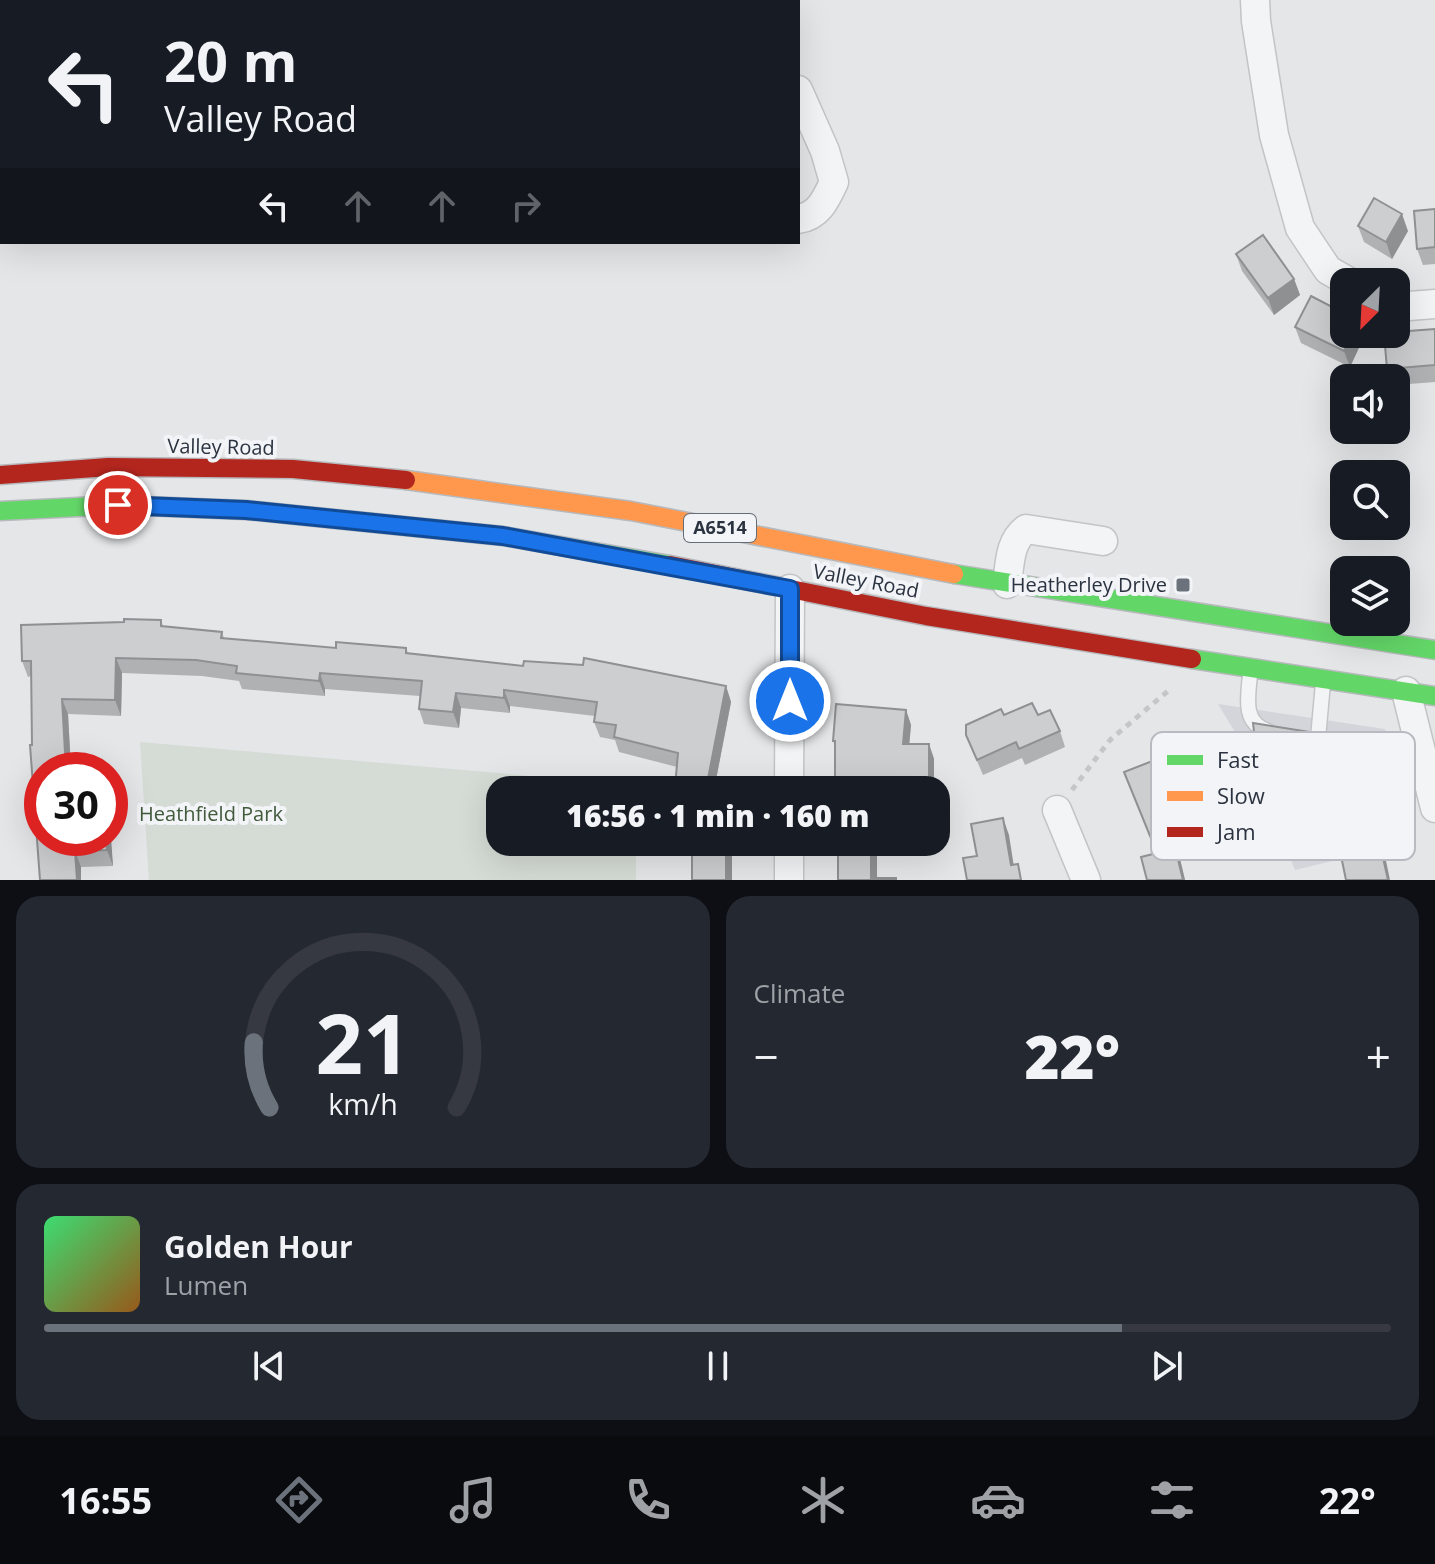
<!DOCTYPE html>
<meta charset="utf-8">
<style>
:root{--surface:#171b24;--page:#242831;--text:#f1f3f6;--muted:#9ea1a6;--line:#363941;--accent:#6c727b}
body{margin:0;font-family:"Open Sans",sans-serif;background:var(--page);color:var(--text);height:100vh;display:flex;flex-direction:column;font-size:30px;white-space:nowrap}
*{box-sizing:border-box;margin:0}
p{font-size:26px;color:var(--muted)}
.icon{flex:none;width:44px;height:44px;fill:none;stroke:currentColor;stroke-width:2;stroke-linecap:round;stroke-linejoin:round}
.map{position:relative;height:880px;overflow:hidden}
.drawer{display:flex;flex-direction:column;gap:16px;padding:16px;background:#0d0f14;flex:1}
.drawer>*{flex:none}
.top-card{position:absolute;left:0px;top:0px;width:800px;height:244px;box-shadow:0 8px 32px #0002;background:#171b24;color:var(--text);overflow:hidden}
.needle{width:52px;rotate:204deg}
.controls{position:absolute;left:1330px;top:268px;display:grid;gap:16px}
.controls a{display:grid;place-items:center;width:80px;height:80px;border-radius:16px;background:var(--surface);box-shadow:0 8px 32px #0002;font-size:40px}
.speed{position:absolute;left:24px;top:752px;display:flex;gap:16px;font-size:40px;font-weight:700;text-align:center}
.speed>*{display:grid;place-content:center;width:104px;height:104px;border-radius:50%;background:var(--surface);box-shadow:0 8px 32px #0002;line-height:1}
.speed .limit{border:12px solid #d22;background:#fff;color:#111}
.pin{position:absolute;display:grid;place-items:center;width:68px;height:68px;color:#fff;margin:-34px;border:4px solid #fff;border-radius:50%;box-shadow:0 2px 8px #0007}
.me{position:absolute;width:88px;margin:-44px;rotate:0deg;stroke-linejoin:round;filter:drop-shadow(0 0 6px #0008)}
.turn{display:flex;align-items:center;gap:28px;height:168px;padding:0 32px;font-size:36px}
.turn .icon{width:104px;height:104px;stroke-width:2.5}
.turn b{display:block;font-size:56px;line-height:68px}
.lanes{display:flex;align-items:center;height:76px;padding:0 32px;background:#0003;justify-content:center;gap:40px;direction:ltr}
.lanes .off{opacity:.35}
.big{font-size:60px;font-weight:800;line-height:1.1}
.drawer .card{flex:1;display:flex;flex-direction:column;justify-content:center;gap:12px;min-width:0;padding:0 28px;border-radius:24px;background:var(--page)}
.drawer .dial{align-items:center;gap:0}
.dial svg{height:208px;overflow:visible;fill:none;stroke:var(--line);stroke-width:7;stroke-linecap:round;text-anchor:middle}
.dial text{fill:var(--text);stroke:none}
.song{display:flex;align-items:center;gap:24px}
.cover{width:96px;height:96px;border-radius:12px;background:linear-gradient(135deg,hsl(140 70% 55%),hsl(30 70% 35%))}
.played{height:8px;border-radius:4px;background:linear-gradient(90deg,var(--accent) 80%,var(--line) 80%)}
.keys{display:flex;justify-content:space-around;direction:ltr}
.heat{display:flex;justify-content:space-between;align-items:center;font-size:44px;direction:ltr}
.drawer .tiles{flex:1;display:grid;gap:16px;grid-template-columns:1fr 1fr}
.card:last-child{grid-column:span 2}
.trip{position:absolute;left:486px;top:776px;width:464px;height:80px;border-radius:24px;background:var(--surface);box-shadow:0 8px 32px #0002;font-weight:800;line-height:80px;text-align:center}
.menu{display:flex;height:128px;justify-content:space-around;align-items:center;background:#090b0e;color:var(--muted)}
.menu .icon{width:56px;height:56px}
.menu .current{color:var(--accent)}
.menu b{font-size:36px;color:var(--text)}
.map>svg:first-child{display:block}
.built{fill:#d3d5db}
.green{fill:#d5dbd5}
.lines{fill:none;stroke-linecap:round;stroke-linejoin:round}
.lane-casing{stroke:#c2c4c6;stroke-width:17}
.street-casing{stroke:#c2c4c6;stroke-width:31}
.fast-casing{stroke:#b7b9bc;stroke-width:21}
.slow-casing{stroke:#b7b9bc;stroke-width:21}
.jam-casing{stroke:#b7b9bc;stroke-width:21}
.path{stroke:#c4c6c8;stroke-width:5;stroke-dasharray:6 6;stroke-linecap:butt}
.lane{stroke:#f3f4f5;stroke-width:14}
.street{stroke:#f3f4f5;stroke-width:28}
.fast{stroke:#63d668;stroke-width:18}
.slow{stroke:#ff974d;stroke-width:18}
.jam{stroke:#b3261e;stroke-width:18}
.wall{fill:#afb1b3}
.shaded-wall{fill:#8f9092}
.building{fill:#ccced0;stroke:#8f9092;stroke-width:2}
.route-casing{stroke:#114b97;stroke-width:20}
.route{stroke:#1a73e8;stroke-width:14}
.poi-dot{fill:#6c727b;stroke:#f2f4f7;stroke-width:3}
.labels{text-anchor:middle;stroke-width:8;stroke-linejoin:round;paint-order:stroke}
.shield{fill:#f2f4f7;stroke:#676d77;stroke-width:2}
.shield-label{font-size:18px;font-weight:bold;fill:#2c3340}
.street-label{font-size:20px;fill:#2c3340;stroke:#f2f4f7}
.poi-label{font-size:20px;fill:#2c3340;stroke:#f2f4f7;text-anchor:end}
.park-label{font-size:20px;fill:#415a3b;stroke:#f2f4f7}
.key{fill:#f2f4f7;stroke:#b7bac0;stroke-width:2}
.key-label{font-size:22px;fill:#2c3340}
</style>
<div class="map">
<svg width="1435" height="880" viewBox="0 0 1435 880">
<rect width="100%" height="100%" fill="#e4e6e8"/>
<polygon class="built" points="1218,704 1385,729 1415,841 1295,870 1244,747"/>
<polygon class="green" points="140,742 636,785 636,790 500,790 500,842 636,842 636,880 149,880"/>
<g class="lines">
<defs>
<g id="lane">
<path d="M1250,675c-2,22 -8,48 18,56"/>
<polyline points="1318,738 1323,683"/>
<path d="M1344,742c33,3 28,11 42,36l41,-2"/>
</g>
<g id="street">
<polyline points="746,0 747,2"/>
<polyline points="1255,0 1256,21 1274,135 1300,228 1328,270 1349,282"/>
<polyline points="0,66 2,67"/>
<path d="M798,90l27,61 9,31c-8,17 -15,34 -36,37"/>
<polyline points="1396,307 1435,304"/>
<path d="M1007,584c3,-20 2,-42 19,-55l77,12"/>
<polyline points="1406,691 1435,808"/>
<polyline points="789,790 790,589"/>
<polyline points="1057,810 1086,880"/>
<polyline points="789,880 789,842"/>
</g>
<g id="fast">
<polyline points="0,511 118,505 246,510 503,536 670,565"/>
<polyline points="954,574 1435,650"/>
<polyline points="1192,659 1435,696"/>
</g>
<polyline id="slow" points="406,480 631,511 954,574"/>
<g id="jam">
<polyline points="0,475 108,467 293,469 406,480"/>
<polyline points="670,565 926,616 1192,659"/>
</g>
</defs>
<use href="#lane" class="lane-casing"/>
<use href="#street" class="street-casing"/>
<use href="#fast" class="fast-casing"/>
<use href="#slow" class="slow-casing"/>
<use href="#jam" class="jam-casing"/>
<polyline class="path" points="1072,790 1110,740 1168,691"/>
<use href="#lane" class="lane"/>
<use href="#street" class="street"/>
<use href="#fast" class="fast"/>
<use href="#slow" class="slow"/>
<use href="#jam" class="jam"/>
</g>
<g class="wall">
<polygon points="1435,209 1435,264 1423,265 1417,249"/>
<polygon points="1358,226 1408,231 1392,259 1364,242"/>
<polygon points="1236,254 1294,279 1300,295 1274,315 1242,271"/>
<polygon points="1295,327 1364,337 1350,367 1301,343"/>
<polygon points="1435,329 1435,382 1396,385 1396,378 1390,378 1387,369"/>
<polygon points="124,619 161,620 163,626 222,632 224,638 336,648 336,642 406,648 408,653 523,666 524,661 583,665 584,658 726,686 731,702 714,790 676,790 675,787 677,767 619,752 615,740 600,737 594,722 595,716 510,706 510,713 461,708 459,728 424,724 419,709 420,696 325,689 325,696 242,689 239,681 202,676 122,673 121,716 68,714 71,770 42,770 42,838 110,838 110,834 113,866 81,867 81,880 40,880 30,745 32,745 31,676 28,677 22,661 21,625 124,622"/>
<polygon points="906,710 911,725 909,744 929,744 934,759 934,790 838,790 835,782 835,746 833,741"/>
<polygon points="1004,715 1038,715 1060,731 1065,747 1025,765 1022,758 983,775 966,735"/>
<polygon points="1360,740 1368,761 1381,786 1386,815 1381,818 1386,834 1341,828 1335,811 1272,812 1264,788 1265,774 1264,774 1256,750"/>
<polygon points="1124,772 1177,814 1183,831 1174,834 1185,880 1147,880 1157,853"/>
</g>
<g class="shaded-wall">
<polygon points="1402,214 1408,231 1392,259 1386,242"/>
<polygon points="1294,279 1300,295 1274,315 1268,298"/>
<polygon points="1352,334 1363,334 1364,337 1350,367 1344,351"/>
<polygon points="116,658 122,673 121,716 115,700"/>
<polygon points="320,673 325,689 325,696 319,681"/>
<polygon points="726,686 731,702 714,790 706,790"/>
<polygon points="504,690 510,706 510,713 504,698"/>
<polygon points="456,693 461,708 459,728 453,712"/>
<polygon points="62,699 68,714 71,770 66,770"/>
<polygon points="906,710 911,725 908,759 903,744"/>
<polygon points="929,744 934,759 934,790 930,790 929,787"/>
<polygon points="1372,763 1381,786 1386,815 1381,818 1386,834 1372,795"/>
<polygon points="1003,818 1009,835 1016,880 1011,865"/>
<polygon points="1168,818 1174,834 1185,880 1183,880"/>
<polygon points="110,834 111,837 113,866 107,850 106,838 110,838"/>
<polygon points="1379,840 1385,856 1390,880 1388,880"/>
<rect x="726" y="842" width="6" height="38"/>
<polygon points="871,842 877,842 877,880 871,878"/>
<polygon points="75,851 81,867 81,880 77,880"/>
</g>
<g class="building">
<polygon points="1374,198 1402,214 1386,242 1358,226"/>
<polygon points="1435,209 1435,247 1417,249 1414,211"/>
<polygon points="1263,235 1294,279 1268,298 1236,254"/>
<polygon points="1311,296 1344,313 1344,334 1352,334 1344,351 1295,327"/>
<polygon points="1435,329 1435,365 1387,369 1384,334 1396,334 1396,332"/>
<polygon points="124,619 161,620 161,626 222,632 221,638 336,648 336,642 406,648 406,653 523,666 524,661 583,665 584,658 726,686 706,789 675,787 678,753 614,737 616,725 594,722 597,702 504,690 504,698 456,693 453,712 419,709 422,681 320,673 319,681 236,673 237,666 196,660 116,658 115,700 62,699 66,770 42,770 42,838 106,838 107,850 75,851 77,880 40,880 30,745 32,745 31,661 22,661 21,625 124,622"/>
<polygon points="1032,703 1038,715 1050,710 1060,731 1019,749 1016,742 977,760 966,735 966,725 1001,709 1004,715"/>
<polygon points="836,704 906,710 903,744 929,744 929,787 902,787 902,790 838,790 838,782 835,782 835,741 833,741"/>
<polygon points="1253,723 1360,740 1367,761 1372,763 1378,791 1372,795 1377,811 1333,804 1327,787 1264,788 1268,750 1256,750"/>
<polygon points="1155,760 1177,814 1168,818 1183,880 1147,880 1141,857 1157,853 1124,772"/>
<polygon points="1003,818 1011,865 1018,864 1021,880 967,880 963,858 977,856 971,824"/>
<polygon points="1379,840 1388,880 1346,880 1339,846"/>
<rect x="692" y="842" width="34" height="38"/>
<polygon points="838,842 871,842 871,878 896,878 896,880 838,880"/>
</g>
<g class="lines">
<defs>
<polyline id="route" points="118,505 246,510 503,536 790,589 790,701"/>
</defs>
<use href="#route" class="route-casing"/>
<use href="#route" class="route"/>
</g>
<rect class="poi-dot" x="1175" y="577" width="16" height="16" rx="4"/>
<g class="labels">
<rect class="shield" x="684" y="514" width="72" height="28" rx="6"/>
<g class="shield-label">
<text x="720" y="534">A6514</text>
</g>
<g class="street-label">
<text transform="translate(221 447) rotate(1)" y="7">Valley Road</text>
<text transform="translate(866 581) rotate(11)" y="7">Valley Road</text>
</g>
<g class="poi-label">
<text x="1167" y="592">Heatherley Drive</text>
</g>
<g class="park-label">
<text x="211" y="821">Heathfield Park</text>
</g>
</g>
<rect x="1151" y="732" width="264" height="128" rx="12" class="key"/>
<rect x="1167" y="755" width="36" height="10" fill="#63d668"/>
<rect x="1167" y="791" width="36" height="10" fill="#ff974d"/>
<rect x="1167" y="827" width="36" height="10" fill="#b3261e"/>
<g class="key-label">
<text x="1217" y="768">Fast</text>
<text x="1217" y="804">Slow</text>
<text x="1217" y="840">Jam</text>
</g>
</svg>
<div class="controls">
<a><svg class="needle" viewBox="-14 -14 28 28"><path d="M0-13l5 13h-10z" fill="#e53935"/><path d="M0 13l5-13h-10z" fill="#9ea1a6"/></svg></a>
<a><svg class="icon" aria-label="sound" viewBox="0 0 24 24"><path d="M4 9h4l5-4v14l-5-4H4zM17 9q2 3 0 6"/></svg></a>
<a><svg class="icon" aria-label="search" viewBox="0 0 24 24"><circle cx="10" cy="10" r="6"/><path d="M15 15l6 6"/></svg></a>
<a><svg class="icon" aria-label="layers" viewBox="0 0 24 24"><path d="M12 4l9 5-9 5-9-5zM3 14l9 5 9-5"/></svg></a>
</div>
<div class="speed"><div class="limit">30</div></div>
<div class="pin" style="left:118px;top:505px;background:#d93025"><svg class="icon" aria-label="arrive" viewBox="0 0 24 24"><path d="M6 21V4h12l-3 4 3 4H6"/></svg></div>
<svg class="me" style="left:790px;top:701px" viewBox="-20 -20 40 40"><circle r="17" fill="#1a73e8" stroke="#fff" stroke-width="3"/><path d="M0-11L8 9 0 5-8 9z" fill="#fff"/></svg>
<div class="trip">16:56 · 1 min · 160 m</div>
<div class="top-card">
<div class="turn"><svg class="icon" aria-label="left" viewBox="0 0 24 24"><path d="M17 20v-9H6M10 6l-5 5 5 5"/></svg><div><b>20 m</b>Valley Road</div></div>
<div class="lanes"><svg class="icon" aria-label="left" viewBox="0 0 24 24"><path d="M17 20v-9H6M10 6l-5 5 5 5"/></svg><svg class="icon off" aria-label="ahead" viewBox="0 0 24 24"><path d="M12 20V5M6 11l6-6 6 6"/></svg><svg class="icon off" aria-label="ahead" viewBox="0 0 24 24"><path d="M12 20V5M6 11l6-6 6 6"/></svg><svg class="icon off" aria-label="right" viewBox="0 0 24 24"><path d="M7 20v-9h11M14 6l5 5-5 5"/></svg></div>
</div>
</div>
<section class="drawer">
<div class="tiles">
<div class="card dial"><svg viewBox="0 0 100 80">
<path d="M14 69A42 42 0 1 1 86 69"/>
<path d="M14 69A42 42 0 0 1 8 44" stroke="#6c727b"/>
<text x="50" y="56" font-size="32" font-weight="700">21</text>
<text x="50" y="72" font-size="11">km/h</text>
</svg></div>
<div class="card"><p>Climate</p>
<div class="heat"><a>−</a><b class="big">22°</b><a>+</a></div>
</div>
<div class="card">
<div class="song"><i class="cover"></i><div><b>Golden Hour</b><p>Lumen</p></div></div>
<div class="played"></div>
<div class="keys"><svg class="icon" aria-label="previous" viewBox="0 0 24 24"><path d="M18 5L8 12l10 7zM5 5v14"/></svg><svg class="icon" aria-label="pause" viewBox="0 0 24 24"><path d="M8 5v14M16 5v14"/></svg><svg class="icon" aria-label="next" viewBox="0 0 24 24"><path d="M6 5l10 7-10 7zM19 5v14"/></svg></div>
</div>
</div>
</section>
<nav class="menu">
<b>16:55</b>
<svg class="icon current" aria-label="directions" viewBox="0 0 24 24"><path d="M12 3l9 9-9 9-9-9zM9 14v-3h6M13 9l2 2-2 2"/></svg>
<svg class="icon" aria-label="music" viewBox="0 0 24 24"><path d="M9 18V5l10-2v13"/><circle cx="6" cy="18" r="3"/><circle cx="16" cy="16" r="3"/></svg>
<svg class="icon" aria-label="phone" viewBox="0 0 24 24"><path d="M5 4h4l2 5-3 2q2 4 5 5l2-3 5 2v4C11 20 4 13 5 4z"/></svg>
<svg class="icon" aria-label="climate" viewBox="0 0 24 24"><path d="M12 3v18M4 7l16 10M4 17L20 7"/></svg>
<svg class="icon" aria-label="car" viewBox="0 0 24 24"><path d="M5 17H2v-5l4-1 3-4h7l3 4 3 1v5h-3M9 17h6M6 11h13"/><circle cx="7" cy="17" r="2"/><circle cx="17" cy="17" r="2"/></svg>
<svg class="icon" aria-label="filters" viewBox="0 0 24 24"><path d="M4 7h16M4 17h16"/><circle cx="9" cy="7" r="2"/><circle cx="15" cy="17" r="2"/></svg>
<b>22°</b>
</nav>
